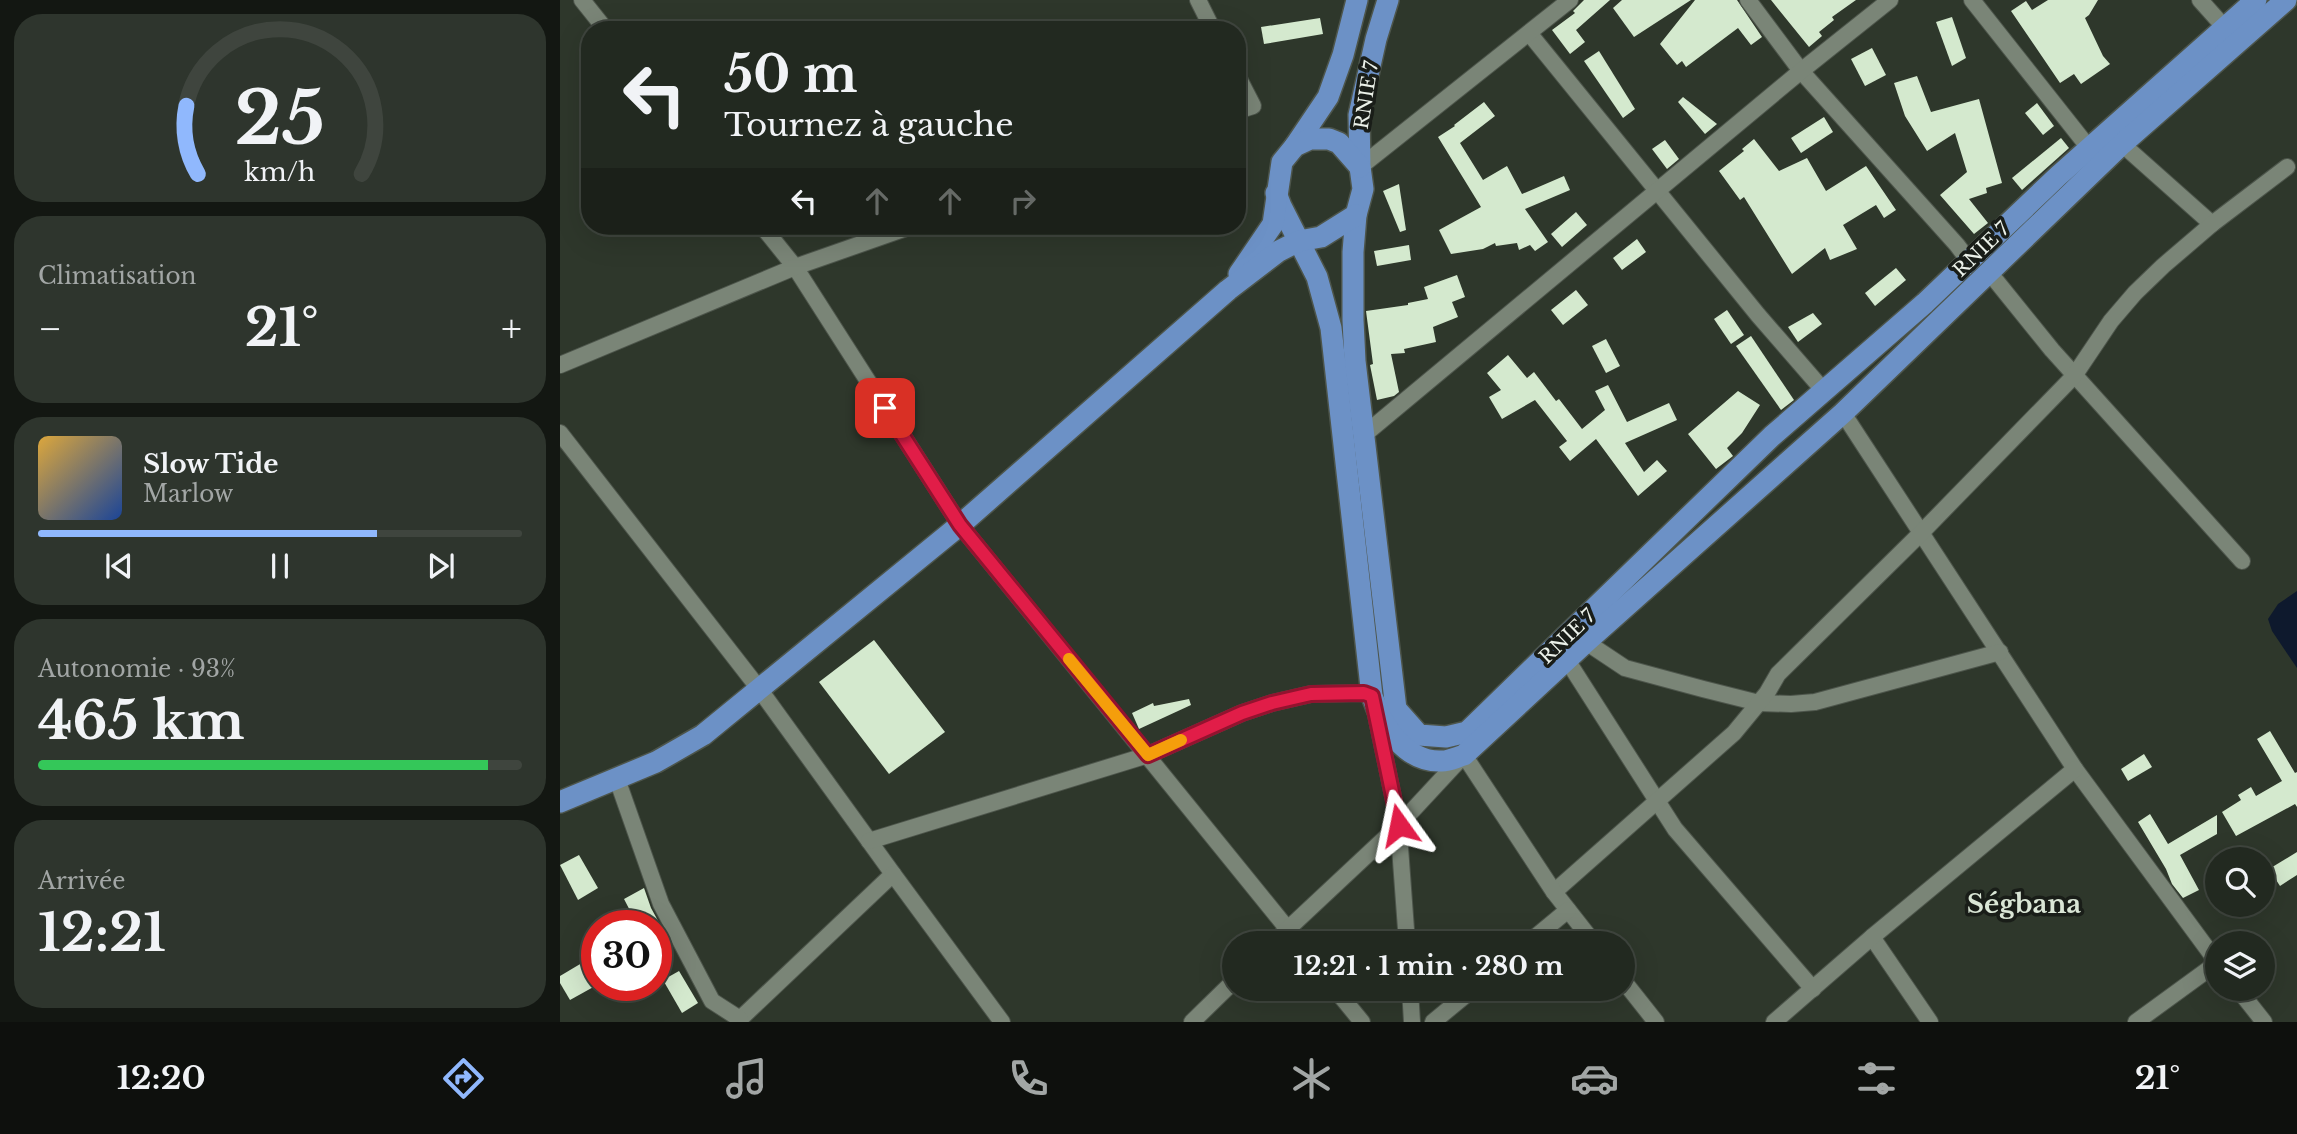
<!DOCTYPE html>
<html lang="fr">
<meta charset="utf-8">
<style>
:root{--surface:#222920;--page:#2e352d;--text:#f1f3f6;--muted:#a2a6a5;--line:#3f453e;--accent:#90b8fd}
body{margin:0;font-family:"Libre Baskerville",serif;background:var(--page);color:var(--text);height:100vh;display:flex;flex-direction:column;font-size:26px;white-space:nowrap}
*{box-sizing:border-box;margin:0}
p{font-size:23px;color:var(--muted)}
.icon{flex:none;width:38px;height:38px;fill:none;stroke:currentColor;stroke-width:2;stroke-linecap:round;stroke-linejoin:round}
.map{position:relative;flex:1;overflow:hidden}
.sheet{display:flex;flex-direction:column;gap:14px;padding:14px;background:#131712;width:560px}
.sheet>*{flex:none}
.banner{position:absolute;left:21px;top:21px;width:665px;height:214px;border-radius:28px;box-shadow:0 7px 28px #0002,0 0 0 2px var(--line);background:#222920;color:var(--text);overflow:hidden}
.controls{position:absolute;left:1645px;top:847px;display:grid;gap:14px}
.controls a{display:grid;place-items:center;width:70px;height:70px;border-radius:50%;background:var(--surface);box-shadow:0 7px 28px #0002,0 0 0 2px var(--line);font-size:35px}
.speed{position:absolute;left:21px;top:910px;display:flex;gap:14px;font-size:35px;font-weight:700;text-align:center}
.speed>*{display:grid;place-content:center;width:91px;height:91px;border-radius:50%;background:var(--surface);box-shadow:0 7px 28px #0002,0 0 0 2px var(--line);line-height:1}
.speed .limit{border:10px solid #d22;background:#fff;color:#111}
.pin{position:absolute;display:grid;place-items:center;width:60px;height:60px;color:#fff;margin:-30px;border-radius:14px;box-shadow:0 4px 10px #0006}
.me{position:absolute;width:77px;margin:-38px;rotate:348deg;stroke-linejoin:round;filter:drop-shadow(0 0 5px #0008)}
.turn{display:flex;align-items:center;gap:24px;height:147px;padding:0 28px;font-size:32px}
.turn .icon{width:91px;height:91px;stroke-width:2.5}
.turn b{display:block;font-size:49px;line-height:60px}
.lanes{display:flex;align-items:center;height:66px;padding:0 28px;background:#0003;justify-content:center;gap:35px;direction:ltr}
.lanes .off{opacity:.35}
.big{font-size:52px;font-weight:800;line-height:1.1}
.sheet .widget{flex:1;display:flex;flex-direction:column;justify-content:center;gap:10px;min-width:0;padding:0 24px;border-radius:28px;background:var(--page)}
.sheet .dial{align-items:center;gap:0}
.dial svg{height:182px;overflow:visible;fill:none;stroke:var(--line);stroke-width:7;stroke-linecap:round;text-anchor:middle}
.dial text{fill:var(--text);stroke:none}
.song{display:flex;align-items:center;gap:21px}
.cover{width:84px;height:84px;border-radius:10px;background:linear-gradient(135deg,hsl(40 70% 55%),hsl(220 70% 35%))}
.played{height:7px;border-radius:4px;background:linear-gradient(90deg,var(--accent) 70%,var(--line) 70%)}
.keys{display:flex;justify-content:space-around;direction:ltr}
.heat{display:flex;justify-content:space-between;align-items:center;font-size:38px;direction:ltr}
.charge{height:10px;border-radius:5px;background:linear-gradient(90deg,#34c759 93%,var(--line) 0)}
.trip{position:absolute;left:662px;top:931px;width:413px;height:70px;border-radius:35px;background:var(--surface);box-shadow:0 7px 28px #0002,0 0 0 2px var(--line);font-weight:800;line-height:70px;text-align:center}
.dock{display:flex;height:112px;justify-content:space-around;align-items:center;background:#0e100d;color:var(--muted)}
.dock .icon{width:49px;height:49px}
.dock .current{color:var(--accent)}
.dock b{font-size:32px;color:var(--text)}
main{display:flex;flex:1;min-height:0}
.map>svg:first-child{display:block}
.water{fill:#0e192d}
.building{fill:#d4e9ce}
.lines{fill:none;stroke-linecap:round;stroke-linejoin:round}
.minor-casing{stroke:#4d554b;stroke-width:18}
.primary-casing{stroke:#4d554b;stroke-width:24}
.minor{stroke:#7a8577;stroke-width:16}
.primary{stroke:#6c91c6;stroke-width:21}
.route-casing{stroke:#92132f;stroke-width:18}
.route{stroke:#e11d48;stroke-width:12}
.slow{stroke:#f59e0b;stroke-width:12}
.labels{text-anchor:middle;stroke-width:7;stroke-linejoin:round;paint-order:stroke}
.street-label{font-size:19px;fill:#ebf1e9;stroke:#191d18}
.district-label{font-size:26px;font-weight:bold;fill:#dae6d6;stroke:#191d18}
</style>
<main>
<section class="sheet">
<div class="widget dial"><svg viewBox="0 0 100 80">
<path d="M14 69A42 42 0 1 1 86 69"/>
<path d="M14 69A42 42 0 0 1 9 39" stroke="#90b8fd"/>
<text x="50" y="56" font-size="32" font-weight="700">25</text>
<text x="50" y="72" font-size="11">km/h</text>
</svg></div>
<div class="widget"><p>Climatisation</p>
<div class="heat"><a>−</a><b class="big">21°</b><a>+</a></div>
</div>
<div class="widget">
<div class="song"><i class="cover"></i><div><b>Slow Tide</b><p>Marlow</p></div></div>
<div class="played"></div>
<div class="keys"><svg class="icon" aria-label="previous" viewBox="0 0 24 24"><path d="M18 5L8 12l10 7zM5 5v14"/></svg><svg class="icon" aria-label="pause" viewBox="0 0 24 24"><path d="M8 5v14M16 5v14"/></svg><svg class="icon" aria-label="next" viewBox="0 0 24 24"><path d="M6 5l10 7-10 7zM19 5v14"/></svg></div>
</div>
<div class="widget"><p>Autonomie · 93%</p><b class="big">465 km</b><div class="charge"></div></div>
<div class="widget"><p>Arrivée</p><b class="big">12:21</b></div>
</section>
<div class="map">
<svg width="1737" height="1022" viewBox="0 0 1737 1022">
<rect width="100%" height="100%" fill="#2e372b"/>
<polygon class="water" points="1737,591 1737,668 1712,631 1708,619 1718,604"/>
<g class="building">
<polygon points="1024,0 1050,0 1016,30 1025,42 1010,54 992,30 1015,13 1013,11"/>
<polygon points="1062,0 1131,0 1074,37 1053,8"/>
<polygon points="1135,0 1177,0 1202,37 1191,45 1178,28 1126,67 1122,61 1117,65 1100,44"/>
<polygon points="1211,0 1296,0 1272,17 1274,20 1259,32 1262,36 1249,47"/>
<polygon points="1488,0 1538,0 1529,15 1525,18 1543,56 1550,64 1521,84 1514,74 1500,83 1451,11 1466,1 1472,10"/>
<polygon points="1392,17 1406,58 1392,66 1376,22"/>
<polygon points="760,18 763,34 704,44 701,27"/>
<polygon points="1312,48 1326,75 1305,86 1291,59"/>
<polygon points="1039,51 1075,109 1063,118 1024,61"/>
<polygon points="1357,76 1371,112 1419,99 1442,183 1426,188 1427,193 1409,199 1428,223 1414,234 1380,195 1407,172 1395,133 1367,151 1345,116 1334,83"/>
<polygon points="1123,97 1157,124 1145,134 1118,102"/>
<polygon points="924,102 935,116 900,143 923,180 947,166 962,194 1004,176 1010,190 965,209 988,242 975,251 970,245 959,250 957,243 936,246 935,243 923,249 891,254 879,230 921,207 878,137 895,126 894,125"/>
<polygon points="1477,103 1494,126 1483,135 1465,113"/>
<polygon points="1264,117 1273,132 1241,153 1231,138"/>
<polygon points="1501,138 1509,148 1462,190 1452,178"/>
<polygon points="1194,139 1219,171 1247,158 1266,191 1306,166 1336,210 1324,218 1316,205 1283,225 1297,249 1270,260 1265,248 1232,274 1184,197 1180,200 1159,171 1184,151 1182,149"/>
<polygon points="1105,140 1119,159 1107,169 1092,149"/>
<polygon points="839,184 846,230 840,232 823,191"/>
<polygon points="1016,212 1027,225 1002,247 991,234"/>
<polygon points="1077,239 1086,252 1062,270 1053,258"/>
<polygon points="849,245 851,260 817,266 814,251"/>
<polygon points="1336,268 1346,280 1315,306 1305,293"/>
<polygon points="897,275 905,297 892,302 898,317 873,327 876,342 844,349 845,353 831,354 839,392 834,396 817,400 810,365 813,364 806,311 848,305 848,303 868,299 864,287"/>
<polygon points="1016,290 1028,305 1003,325 991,310"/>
<polygon points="1167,310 1184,335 1171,344 1154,319"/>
<polygon points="1253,313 1262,324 1238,342 1228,327"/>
<polygon points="1191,336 1234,400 1221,410 1176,346"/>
<polygon points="1046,339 1060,366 1046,373 1032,346"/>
<polygon points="948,355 967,378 974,372 996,401 999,399 1022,429 1045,410 1035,391 1048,385 1067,422 1109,403 1117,420 1065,443 1084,472 1097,460 1107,471 1078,496 1036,439 1010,461 999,447 1007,441 975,400 942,419 929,397 941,390 927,373"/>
<polygon points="1178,391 1200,405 1182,433 1167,448 1173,456 1156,469 1128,434"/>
<polygon points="314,640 385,732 329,774 259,682"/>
<polygon points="629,699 631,705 579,729 572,713 593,703 594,706"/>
<polygon points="1710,731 1735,773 1737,772 1737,807 1735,804 1676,836 1662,812 1681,800 1678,795 1691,787 1696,796 1722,781 1697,739"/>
<polygon points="1584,754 1592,767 1568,781 1561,769"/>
<polygon points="1590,814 1608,844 1657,815 1657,834 1620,855 1639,890 1623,898 1612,884 1606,869 1578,822"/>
<polygon points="1737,852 1737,875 1720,886 1709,869"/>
<polygon points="19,855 38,888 18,900 0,865"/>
<polygon points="84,888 91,908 101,926 78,926 64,899"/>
<polygon points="37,954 37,985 10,1000 0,983 0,976"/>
<polygon points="119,971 138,1003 122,1013 103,980"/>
</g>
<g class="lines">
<defs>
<g id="minor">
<polyline points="22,0 46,30"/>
<polyline points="638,0 653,30"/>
<polyline points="1188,0 1241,71 1397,245 1409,261"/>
<polyline points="1412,0 1529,148"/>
<polyline points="1640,0 1665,28"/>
<polyline points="969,33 1198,315 1264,391"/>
<polyline points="677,75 693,106 677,111"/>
<polyline points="1562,144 1652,224"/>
<polyline points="800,167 1010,0"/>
<polyline points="202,226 235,267 400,525 739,943"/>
<polyline points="1429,272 1492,350 1682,561"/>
<polyline points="0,365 235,267 352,226"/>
<polyline points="1283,413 1515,769 1657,962"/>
<polyline points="0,433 200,690 333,874 180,1019 181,1022"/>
<polyline points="805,434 1241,71 1330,0"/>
<polyline points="1026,642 1065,668 1143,689 1199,703 1231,704 1255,702 1440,652"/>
<polyline points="1007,660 1115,829 1253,989"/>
<polyline points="57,779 101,904 152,1001 180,1019 177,1022"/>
<polyline points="838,820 847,943"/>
<polyline points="309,841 588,755 682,713 712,703 751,694 804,693 812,696 839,825"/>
<polyline points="333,874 442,1022"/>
<polyline points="994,892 1174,733 1207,693 1218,674 1362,532 1514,376 1551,321 1575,293 1603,266 1652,224 1727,167"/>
<polyline points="1312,937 1370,1022"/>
<polyline points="713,943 839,825 904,755 994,892 1034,943"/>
<polyline points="968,943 1008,910"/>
<polyline points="1062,979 1096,1022"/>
<polyline points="775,989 802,1022"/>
<polyline points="850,989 852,1022"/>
<polyline points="1678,989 1704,1022"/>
<polyline points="632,1022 674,981"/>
<polyline points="873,1022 913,989"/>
<polyline points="1214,1022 1312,937 1515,769"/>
<polyline points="1576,1022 1657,963"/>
</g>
<g id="primary">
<polyline points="828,0 816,39 799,115 800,167 803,189 796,215 793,252 793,320 795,361 836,709 859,735 886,737 907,732 1212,436 1365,303 1498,176 1696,0"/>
<polyline points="735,146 768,97 783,55 797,0"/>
<path d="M716,193l5,13 36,71 14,51 41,368c10,29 33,67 70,65 7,0 15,-4 22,-6l122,-113 257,-229 279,-269 164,-144"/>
<polyline points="679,274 713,224 722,162 735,146 750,139 769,139 779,143 800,167"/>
<polyline points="0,802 96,762 143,735 400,525 668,290 719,251 739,241 761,237 796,215"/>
</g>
</defs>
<use href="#minor" class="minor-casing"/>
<use href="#primary" class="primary-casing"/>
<use href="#minor" class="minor"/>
<use href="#primary" class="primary"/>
</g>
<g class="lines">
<defs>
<polyline id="route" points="325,408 400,525 588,755 682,713 712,703 751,694 804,693 812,696 839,825"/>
</defs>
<use href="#route" class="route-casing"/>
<use href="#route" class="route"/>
<polyline class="slow" points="509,659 588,755 621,740"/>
</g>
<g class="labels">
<g class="street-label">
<text transform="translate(806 95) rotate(-81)" y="7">RNIE 7</text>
<text transform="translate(1421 249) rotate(-44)" y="7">RNIE 7</text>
<text transform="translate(1007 636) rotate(-44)" y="7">RNIE 7</text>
</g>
<g class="district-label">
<text x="1464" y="913">Ségbana</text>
</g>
</g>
</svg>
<div class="controls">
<a><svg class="icon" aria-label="search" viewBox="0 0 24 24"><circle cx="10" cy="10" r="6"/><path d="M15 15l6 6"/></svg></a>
<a><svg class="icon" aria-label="layers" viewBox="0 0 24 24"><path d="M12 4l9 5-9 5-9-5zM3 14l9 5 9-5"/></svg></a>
</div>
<div class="speed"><div class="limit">30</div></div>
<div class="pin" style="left:325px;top:408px;background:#d93025"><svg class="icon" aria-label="arrive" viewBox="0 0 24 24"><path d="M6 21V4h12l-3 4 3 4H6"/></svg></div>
<svg class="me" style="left:839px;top:825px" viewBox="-20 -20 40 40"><path d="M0-17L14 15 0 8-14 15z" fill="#e11d48" stroke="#fff" stroke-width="4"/></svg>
<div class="trip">12:21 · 1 min · 280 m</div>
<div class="banner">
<div class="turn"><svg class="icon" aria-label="left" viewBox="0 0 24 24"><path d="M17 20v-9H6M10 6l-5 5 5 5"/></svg><div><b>50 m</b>Tournez à gauche</div></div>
<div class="lanes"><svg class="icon" aria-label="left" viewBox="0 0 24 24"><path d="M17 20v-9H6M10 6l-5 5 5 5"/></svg><svg class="icon off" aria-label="ahead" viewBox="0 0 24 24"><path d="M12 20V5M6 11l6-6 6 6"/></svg><svg class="icon off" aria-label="ahead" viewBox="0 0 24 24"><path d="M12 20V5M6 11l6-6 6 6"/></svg><svg class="icon off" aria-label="right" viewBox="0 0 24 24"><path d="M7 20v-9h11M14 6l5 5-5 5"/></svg></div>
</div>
</div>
</main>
<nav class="dock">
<b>12:20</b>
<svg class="icon current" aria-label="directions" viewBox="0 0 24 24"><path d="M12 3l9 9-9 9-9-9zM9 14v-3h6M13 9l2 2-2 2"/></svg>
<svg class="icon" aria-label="music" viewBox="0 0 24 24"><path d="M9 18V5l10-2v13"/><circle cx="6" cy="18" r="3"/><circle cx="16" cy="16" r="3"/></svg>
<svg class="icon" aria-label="phone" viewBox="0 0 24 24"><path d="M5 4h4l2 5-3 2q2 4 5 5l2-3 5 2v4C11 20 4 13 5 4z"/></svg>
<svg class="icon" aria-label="climate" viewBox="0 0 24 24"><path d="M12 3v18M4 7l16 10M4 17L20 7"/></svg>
<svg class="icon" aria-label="car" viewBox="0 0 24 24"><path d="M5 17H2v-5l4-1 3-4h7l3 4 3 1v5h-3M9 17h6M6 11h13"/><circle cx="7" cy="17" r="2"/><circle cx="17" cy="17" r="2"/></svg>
<svg class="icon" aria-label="filters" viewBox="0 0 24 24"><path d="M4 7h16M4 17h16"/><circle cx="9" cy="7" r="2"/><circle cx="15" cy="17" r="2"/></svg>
<b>21°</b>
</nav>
